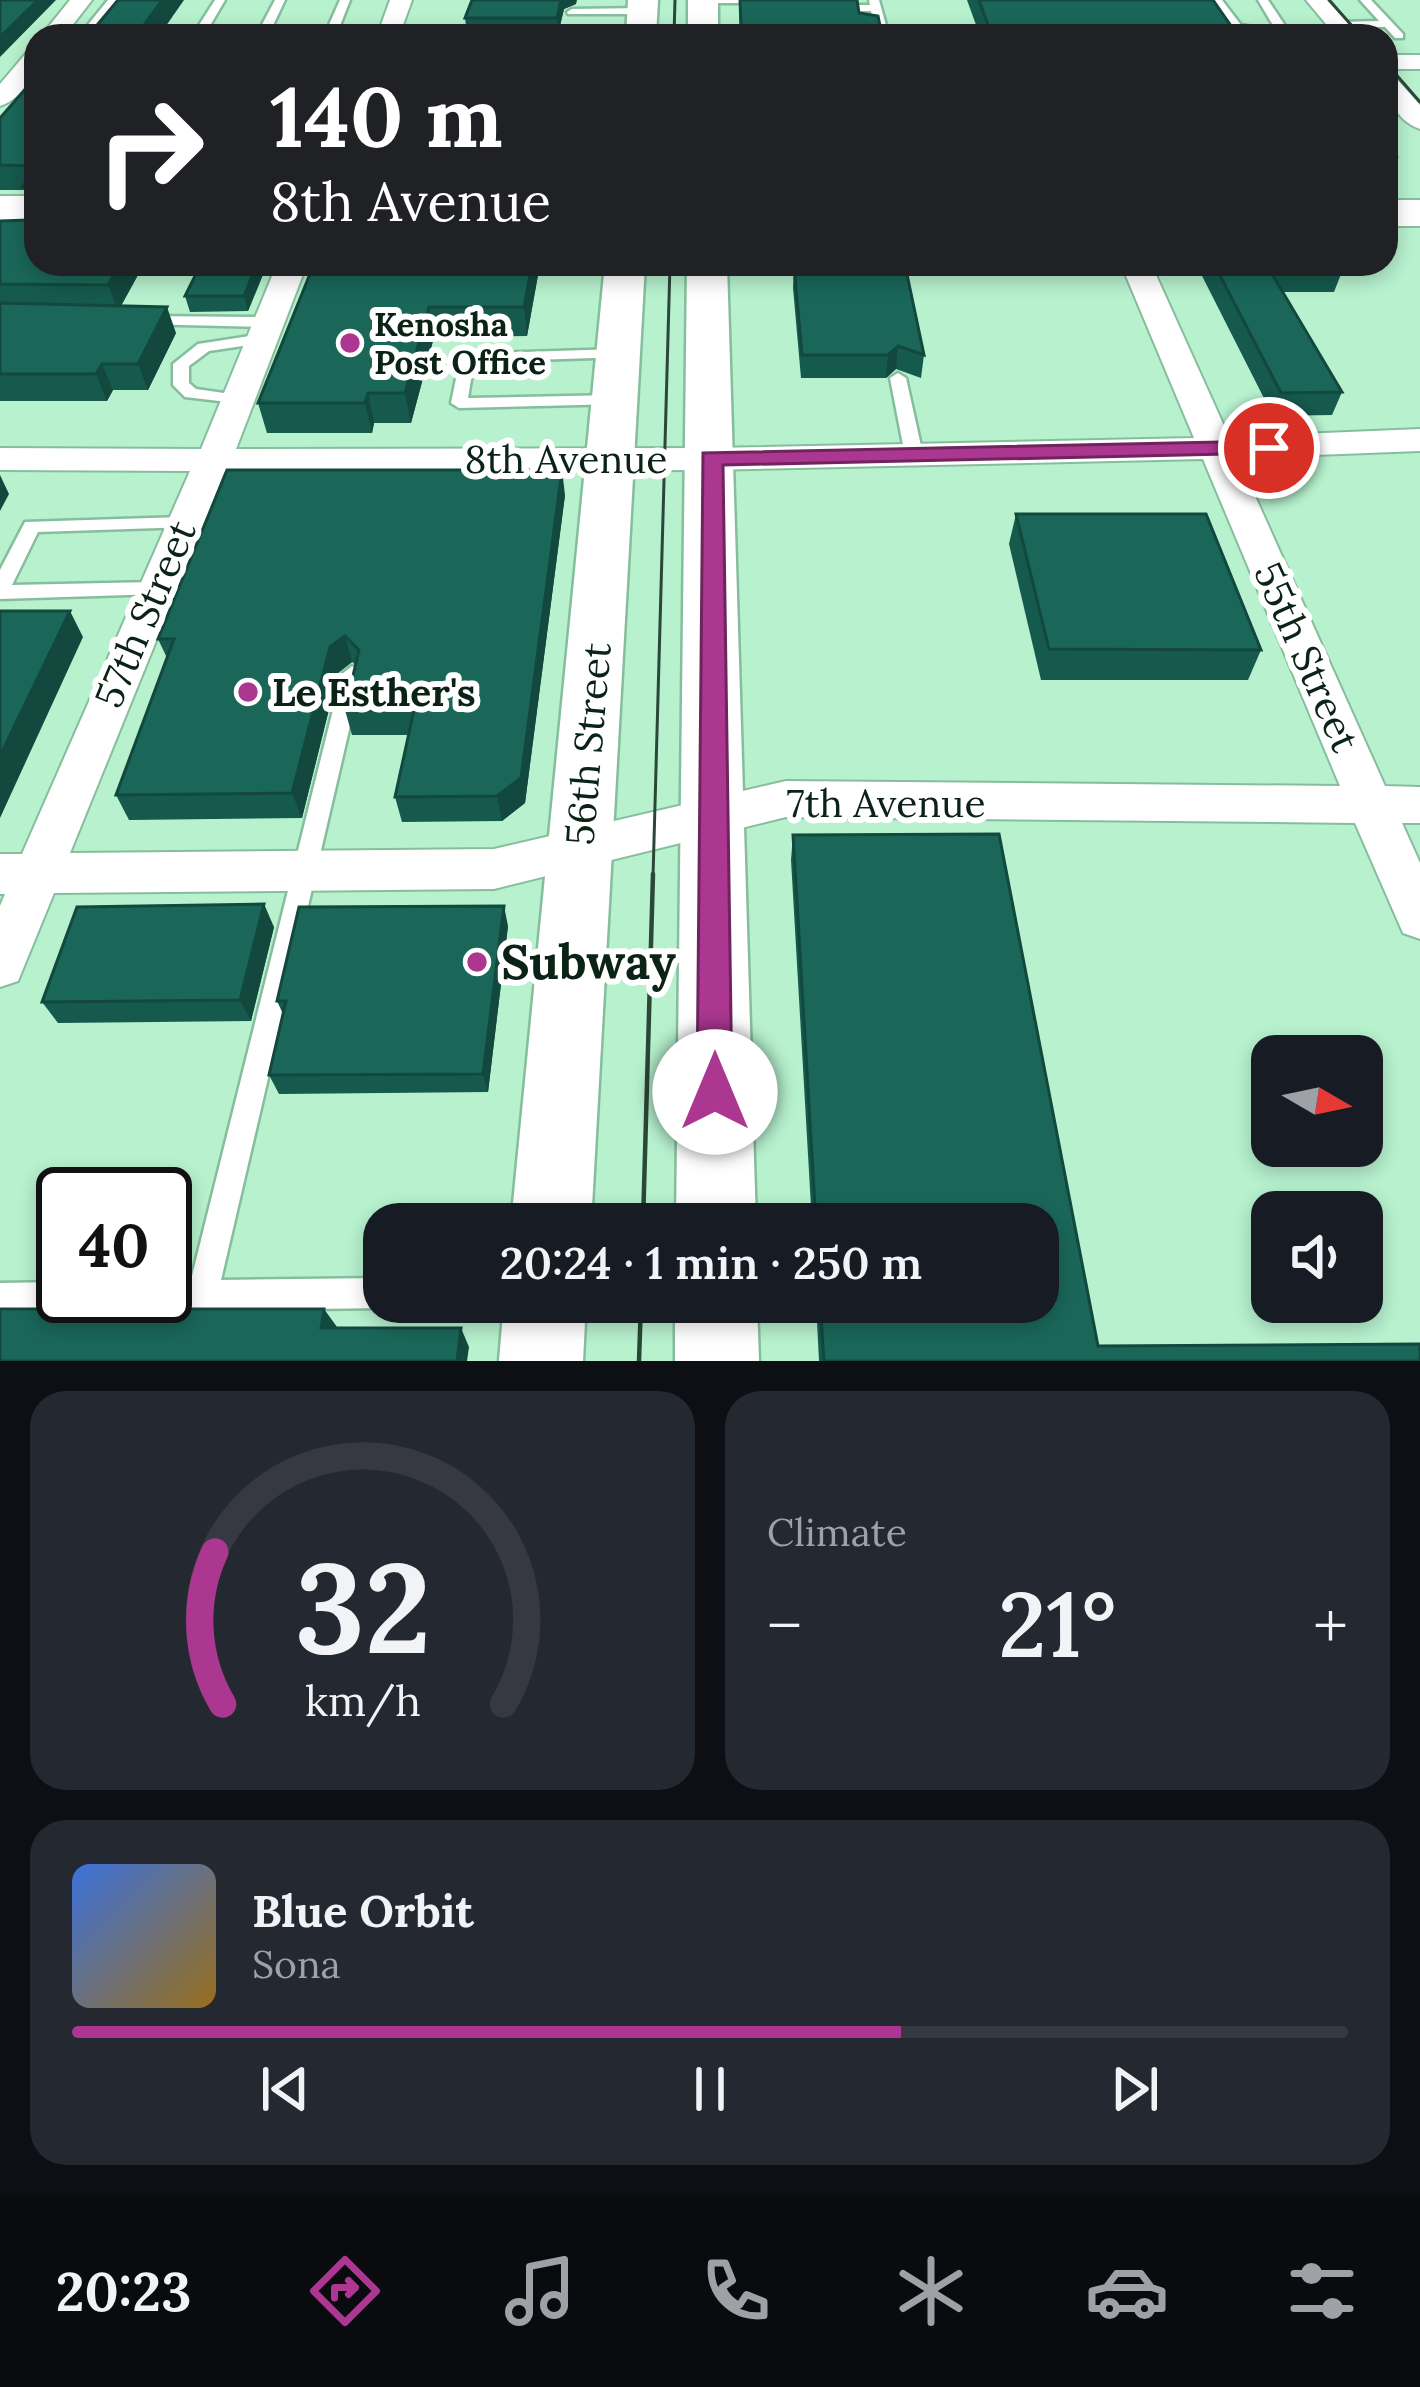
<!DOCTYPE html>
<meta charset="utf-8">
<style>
:root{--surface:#171b24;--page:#242831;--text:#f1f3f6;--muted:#9ea1a6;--line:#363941;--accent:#ab3791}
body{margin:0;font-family:Lora,serif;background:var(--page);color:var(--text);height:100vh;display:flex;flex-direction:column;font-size:45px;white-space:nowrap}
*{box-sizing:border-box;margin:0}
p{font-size:39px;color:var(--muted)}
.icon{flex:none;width:66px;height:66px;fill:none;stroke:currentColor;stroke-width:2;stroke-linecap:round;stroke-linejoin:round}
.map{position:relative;height:1361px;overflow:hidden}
.side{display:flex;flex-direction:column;gap:30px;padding:30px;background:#0d0f14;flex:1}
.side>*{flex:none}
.banner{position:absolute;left:24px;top:24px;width:1374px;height:252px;border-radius:36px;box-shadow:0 6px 18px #0003;background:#202124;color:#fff;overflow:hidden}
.needle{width:78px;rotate:99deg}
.buttons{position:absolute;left:1251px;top:1035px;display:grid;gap:24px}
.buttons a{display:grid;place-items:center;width:132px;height:132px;border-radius:24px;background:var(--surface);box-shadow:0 6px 18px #0003;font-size:60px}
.speed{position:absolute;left:36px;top:1167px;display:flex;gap:24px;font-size:60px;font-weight:700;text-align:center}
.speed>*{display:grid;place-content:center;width:156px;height:156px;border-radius:50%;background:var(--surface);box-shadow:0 6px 18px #0003;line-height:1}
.speed .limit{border:6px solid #111;border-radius:18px;background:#fff;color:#111}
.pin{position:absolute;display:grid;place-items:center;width:102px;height:102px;color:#fff;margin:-51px;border:6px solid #fff;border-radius:50%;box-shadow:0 3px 12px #0007}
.me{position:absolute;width:132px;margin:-66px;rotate:0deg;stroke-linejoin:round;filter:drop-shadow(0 0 9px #0008)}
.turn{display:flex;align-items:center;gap:42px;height:252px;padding:0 48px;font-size:54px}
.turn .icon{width:156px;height:156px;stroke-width:2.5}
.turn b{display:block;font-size:84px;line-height:102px}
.big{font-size:90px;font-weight:600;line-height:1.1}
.side .tile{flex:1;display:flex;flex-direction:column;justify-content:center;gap:18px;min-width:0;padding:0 42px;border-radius:36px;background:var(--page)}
.side .dial{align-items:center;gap:0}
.dial svg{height:312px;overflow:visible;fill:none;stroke:var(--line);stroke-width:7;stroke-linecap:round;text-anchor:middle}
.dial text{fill:var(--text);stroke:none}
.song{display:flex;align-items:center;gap:36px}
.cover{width:144px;height:144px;border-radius:18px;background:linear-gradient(135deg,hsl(220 70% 55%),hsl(40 70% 35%))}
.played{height:12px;border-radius:6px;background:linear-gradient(90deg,var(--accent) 65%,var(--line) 65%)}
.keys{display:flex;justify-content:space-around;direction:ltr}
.heat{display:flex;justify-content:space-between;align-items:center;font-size:66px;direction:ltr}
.side .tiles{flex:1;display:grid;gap:30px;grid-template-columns:1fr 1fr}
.tile:last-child{grid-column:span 2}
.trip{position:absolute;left:363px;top:1203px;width:696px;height:120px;border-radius:36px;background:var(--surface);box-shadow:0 6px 18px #0003;font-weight:600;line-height:120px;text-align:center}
.tab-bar{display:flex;height:192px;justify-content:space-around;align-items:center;background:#090b0e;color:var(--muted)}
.tab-bar .icon{width:84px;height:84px}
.tab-bar .on{color:var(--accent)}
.tab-bar b{font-size:54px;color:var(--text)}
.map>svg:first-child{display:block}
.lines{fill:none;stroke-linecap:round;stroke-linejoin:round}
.lane-casing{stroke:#86be9d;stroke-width:5}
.street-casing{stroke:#86be9d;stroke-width:4}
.secondary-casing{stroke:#86be9d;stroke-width:5}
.primary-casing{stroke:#86be9d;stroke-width:4}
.lane{fill:#fff;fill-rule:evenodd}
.street{fill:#fff;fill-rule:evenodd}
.secondary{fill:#fff;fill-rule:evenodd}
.primary{fill:#fff;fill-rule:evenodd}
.tram-far1{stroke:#2a4737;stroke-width:3}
.tram{stroke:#2a4737;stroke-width:4.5}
.wall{fill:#16594d}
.shaded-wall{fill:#12483e}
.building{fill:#1a6759;stroke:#12483e;stroke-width:3}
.route{fill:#ab3791;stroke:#6f245e;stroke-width:3}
.poi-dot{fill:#ab3791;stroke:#fff;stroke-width:4.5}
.labels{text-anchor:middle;stroke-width:12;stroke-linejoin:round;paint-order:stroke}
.far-poi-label{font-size:33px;font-weight:bold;fill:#0b2216;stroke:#fff;text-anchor:start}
.street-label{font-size:39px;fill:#0b2216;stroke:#fff}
.poi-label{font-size:39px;font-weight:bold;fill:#0b2216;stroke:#fff;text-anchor:start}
.near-poi-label{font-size:48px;font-weight:bold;fill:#0b2216;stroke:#fff;text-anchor:start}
</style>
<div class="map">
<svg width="1420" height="1361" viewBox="0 0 1420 1361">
<rect width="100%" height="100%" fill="#b7f1ce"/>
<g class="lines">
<defs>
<g id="lane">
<polygon points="108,0 119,0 94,32 96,36 84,36 82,32"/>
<polygon points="215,0 225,0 204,36 192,36"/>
<polygon points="275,0 285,0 268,36 256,36"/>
<polygon points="340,0 350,0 336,36 324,36"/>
<polygon points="698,0 755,0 750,3 703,3"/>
<polygon points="869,0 879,0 889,36 877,36 871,11 829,11 824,8 829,5 870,5"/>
<polygon points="1212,0 1222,0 1241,25 1271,30 1274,27 1258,0 1268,0 1286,27 1278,36 1233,30"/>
<polygon points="1360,0 1371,0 1403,34 1403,38 1395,38 1385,27 1334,27 1334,23 1338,22 1379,21"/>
<polygon points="572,9 643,8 648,11 643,14 568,14 567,12"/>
<polygon points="144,316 270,317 278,322 270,327 138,324 138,318"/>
<polygon points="263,334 271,339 269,342 209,351 189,366 189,383 196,389 245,396 245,404 185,397 173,385 173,364 198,344"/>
<polygon points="619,349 627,354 625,357 474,362 468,398 615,395 623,400 621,404 459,408 451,403 461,354"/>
<polygon points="898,373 906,378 923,455 914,460 905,455 890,378"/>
<polygon points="182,517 191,523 189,527 38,532 12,585 154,582 164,589 161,594 0,599 0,570 25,522"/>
<polygon points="352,666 362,674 221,1280 384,1278 384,1302 395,1304 384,1308 0,1313 0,1283 63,1282 63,1296 165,1296 165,1281 191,1280 342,674"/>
</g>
<g id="street">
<polygon points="70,0 92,0 64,36 41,36"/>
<polygon points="390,0 412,0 399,36 377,36"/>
<polygon points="1306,0 1329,0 1359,36 1336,36"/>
<path d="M36,49c0,24 -12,49 -36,57v-22l28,-33z"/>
<rect x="1386" y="55" width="34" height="14"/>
<path d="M1386,74l8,2 26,29v24c-24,-8 -34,-33 -34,-55z"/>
<path d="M277,264h30l-71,185 474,-1 484,-10 -73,-174h30l78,173 191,-8v22l-182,7 147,328 35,1v36h-18l18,40v76l-17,-6 -48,-110 -569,-6 -292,72 -440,4 -36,88 -18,6v-81l5,-12h-5v-40h22l168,-383 -190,-1v-22l201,1zM1203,459l137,327 -554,-5 -292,68 -424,4 155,-382 485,-1z"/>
</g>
<g id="secondary">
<polygon points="628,0 658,0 656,36 626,36"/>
<rect x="688" y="0" width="30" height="36"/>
<polygon points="605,264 645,264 591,1224 511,1224"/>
<polygon points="687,264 727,264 756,1224 676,1224"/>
<polygon points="504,1302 586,1302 583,1361 499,1361"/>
<polygon points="675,1302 757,1302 759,1361 675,1361"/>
</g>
<g id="primary">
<rect x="0" y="196" width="36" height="26"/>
<rect x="1386" y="200" width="34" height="26"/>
</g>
</defs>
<use href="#lane" class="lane-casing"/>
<use href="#street" class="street-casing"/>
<use href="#secondary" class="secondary-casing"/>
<use href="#primary" class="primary-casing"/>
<use href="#lane" class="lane"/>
<use href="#street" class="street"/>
<use href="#secondary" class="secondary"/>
<use href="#primary" class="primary"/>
<g class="tram-far1">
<polyline points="1329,0 1361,36"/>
<polyline points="674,36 675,0"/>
<polyline points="1386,63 1420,102"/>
<polyline points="653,877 670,264"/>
</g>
<g class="tram">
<polyline points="643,1224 653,874"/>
<polyline points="639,1361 641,1302"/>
</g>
</g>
<g class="wall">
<polygon points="739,0 859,13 882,36 740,36"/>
<polygon points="967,0 1213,0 1238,36 980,36"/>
<polygon points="576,4 564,9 558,34 467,34 465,18"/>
<polygon points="36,77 36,264 144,264 121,306 176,333 148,390 113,390 107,401 0,401 0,221 29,220 30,205 24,190 0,190 0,118"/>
<polygon points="1386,142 1396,156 1386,182"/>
<polygon points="201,264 262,264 264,272 248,311 190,312 185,296"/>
<polygon points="314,264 540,264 527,336 434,337 411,423 374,423 372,433 267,433 258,403"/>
<polygon points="1196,264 1339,264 1343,269 1334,292 1282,292 1342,392 1332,415 1273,416"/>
<polygon points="794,266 924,355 921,378 896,369 886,378 801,378 793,288"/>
<polygon points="565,495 525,803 502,821 402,822 395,797 408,735 352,735 345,710 356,665 352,662 338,673 302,818 129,820 116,795 167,658 158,639"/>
<polygon points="1016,514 1261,650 1248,680 1041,680 1009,544"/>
<polygon points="999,834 1098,1346 1420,1344 1420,1361 819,1361 816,1302 1038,1302 1038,1224 812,1224 791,860 793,835"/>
<polygon points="508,926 488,1092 279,1094 269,1075 283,1014 277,1001"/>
<polygon points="274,927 251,1021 58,1023 42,1002"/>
</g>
<g class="shaded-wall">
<polygon points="38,0 56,0 0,57 0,37"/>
<polygon points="162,0 184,0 159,36 136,36"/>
<polygon points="561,0 577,0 576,4 564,9 558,34 557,18"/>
<polygon points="120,264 144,264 118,311 108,285"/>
<polygon points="257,264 262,264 264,272 248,311 244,296"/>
<polygon points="532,264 540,264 527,336 524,307"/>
<polygon points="167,307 176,333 148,390 138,364"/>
<polygon points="429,307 434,337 411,423 405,393"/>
<polygon points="898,346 896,369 886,378 888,355"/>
<polygon points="102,364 113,390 107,401 96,374"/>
<polygon points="368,393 374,423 372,433 365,403"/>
<polygon points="562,470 565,495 525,803 502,821 497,796"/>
<polygon points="0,475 9,494 0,511"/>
<polygon points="70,611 83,637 0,818 0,756"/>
<polygon points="345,636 352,662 338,673 302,818 292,793 330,647"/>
<polygon points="264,904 274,927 251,1021 240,1000"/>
<polygon points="504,906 508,926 488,1092 483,1074"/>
<polygon points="324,1309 337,1327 333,1347 321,1328"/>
<polygon points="461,1328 469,1347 467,1361 457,1361"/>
</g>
<g class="building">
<polygon points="0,0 38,0 0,37"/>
<polygon points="118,0 162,0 136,36 88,36"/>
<polygon points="472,0 561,0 557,18 465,18"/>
<polygon points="740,0 857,0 859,13 878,16 882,36 778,36 777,26 741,26"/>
<polygon points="979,0 1213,0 1238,36 992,36"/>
<polygon points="36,77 36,166 0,165 0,118"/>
<polygon points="1386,142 1396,156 1386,156"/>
<polygon points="36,168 36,264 120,264 108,285 0,284 0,221 29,220 31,191 22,187"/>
<polygon points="201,264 257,264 244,296 185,296"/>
<polygon points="314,264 532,264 524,307 429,307 405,393 368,393 365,403 258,403"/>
<polygon points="1214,264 1339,264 1343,269 1269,269 1342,392 1281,393"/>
<polygon points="905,265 924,355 898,346 888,355 802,355 794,266"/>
<polygon points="0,303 167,307 138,364 102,364 96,374 0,374"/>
<polygon points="227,470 562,470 521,778 497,796 395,797 414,710 345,710 359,650 345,636 330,647 292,793 116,795 174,639 158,639"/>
<polygon points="1016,514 1206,514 1261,650 1049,649"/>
<polygon points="0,611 70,611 0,756"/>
<polygon points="999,834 1098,1346 1420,1344 1420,1361 824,1361 820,1302 1038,1302 1038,1224 816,1224 793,835"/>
<polygon points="264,904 240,1000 42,1002 77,907"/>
<polygon points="504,906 483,1074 269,1075 286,1001 277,1001 299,907"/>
<polygon points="0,1309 324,1309 321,1328 461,1328 457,1361 0,1361"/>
</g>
<polygon class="route" points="1269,441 1280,448 1277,453 723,465 732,1092 727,1104 715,1109 702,1104 697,1092 703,453"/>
<g class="poi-dot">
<circle cx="350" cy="343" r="12"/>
<circle cx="248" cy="692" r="12"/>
<circle cx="477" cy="962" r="12"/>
</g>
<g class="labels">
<g class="far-poi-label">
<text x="374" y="336">Kenosha<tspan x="374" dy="38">Post Office</tspan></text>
</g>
<g class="street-label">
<text x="566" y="473">8th Avenue</text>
<text transform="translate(145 614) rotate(-67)" y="14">57th Street</text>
<text transform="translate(1307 657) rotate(66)" y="14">55th Street</text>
<text transform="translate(588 744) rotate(-85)" y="14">56th Street</text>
<text x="886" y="817">7th Avenue</text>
</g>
<g class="poi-label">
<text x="272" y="706">Le Esther's</text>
</g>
<g class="near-poi-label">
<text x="501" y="979">Subway</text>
</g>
</g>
</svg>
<div class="buttons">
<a><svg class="needle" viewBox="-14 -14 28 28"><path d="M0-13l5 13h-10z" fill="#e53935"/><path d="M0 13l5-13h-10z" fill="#9ea1a6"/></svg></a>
<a><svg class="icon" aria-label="sound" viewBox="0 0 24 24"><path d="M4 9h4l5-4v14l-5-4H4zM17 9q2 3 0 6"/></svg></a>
</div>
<div class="speed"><div class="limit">40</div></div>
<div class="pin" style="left:1269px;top:448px;background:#d93025"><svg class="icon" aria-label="arrive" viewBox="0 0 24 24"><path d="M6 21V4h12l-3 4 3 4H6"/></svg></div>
<svg class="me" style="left:715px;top:1092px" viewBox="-20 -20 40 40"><circle r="19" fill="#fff"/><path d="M0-13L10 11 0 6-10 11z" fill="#ab3791"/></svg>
<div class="trip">20:24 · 1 min · 250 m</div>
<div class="banner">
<div class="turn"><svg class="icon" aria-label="right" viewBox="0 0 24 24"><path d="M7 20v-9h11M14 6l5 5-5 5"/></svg><div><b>140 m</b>8th Avenue</div></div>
</div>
</div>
<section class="side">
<div class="tiles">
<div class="tile dial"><svg viewBox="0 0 100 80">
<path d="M14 69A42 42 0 1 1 86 69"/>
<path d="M14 69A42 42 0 0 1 12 30" stroke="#ab3791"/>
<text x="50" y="56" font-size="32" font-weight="700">32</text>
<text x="50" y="72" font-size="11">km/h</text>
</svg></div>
<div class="tile"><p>Climate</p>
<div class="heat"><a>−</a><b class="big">21°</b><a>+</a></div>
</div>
<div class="tile">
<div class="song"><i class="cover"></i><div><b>Blue Orbit</b><p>Sona</p></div></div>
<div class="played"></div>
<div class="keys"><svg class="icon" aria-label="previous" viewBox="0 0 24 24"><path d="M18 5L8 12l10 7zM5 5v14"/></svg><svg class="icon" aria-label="pause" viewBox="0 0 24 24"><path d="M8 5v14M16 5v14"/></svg><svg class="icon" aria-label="next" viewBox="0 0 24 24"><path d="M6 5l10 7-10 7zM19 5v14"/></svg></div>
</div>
</div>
</section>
<nav class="tab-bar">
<b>20:23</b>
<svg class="icon on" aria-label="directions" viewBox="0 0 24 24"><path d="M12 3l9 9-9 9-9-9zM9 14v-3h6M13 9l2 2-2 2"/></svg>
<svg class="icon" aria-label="music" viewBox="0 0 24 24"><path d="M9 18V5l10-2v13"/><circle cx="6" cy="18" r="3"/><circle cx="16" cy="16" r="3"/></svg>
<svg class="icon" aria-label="phone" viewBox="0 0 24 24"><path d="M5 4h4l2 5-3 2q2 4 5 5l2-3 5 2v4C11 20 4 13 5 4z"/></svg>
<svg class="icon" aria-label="climate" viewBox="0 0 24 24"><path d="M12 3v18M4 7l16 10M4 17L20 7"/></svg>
<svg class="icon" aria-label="car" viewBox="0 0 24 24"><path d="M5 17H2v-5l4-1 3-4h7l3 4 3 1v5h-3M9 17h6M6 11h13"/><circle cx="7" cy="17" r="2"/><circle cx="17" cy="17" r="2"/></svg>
<svg class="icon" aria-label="filters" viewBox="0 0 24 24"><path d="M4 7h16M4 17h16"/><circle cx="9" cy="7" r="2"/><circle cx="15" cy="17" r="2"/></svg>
</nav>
